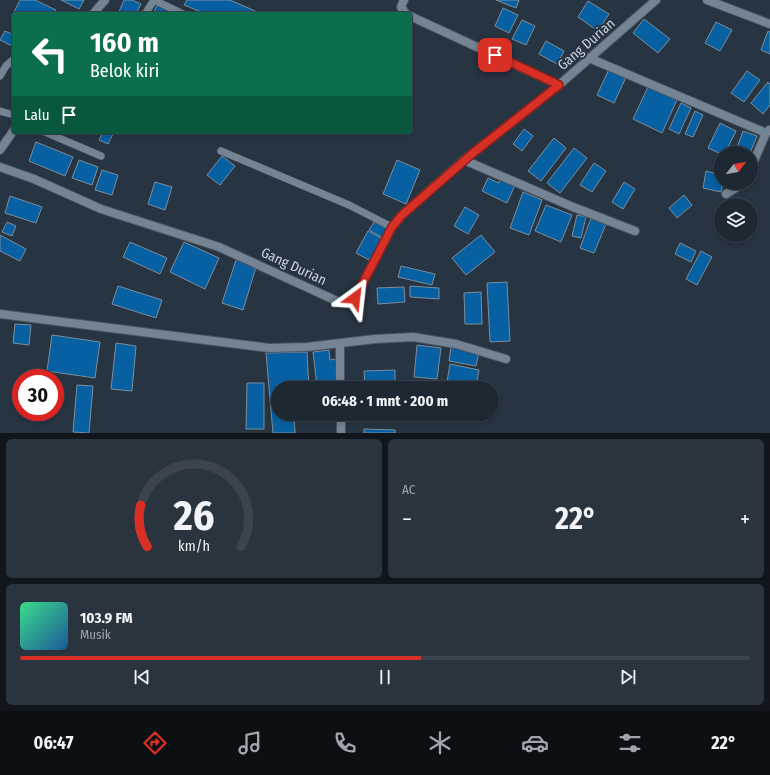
<!DOCTYPE html>
<html lang="id">
<meta charset="utf-8">
<style>
:root{--surface:#1d2832;--page:#2a343e;--text:#f1f3f6;--muted:#a0a6ac;--line:#3b444d;--accent:#d93025}
body{margin:0;font-family:"Fira Sans Condensed",sans-serif;background:var(--page);color:var(--text);height:100vh;display:flex;flex-direction:column;font-size:15px;white-space:nowrap}
*{box-sizing:border-box;margin:0}
p{font-size:13px;color:var(--muted)}
.icon{flex:none;width:22px;height:22px;fill:none;stroke:currentColor;stroke-width:2;stroke-linecap:round;stroke-linejoin:round}
.map{position:relative;height:433px;overflow:hidden}
.sheet{display:flex;flex-direction:column;gap:6px;padding:6px;background:#10161c;flex:1}
.sheet>*{flex:none}
.guide{position:absolute;left:12px;top:12px;width:400px;height:122px;border-radius:4px;box-shadow:0 2px 6px #0003,0 0 0 1px var(--line);background:#0b6e4f;color:#fff;overflow:hidden}
.needle{width:26px;rotate:59deg}
.tools{position:absolute;left:714px;top:146px;display:grid;gap:8px}
.tools a{display:grid;place-items:center;width:44px;height:44px;border-radius:50%;background:var(--surface);box-shadow:0 2px 6px #0003,0 0 0 1px var(--line);font-size:20px}
.speed{position:absolute;left:12px;top:369px;display:flex;gap:8px;font-size:20px;font-weight:700;text-align:center}
.speed>*{display:grid;place-content:center;width:52px;height:52px;border-radius:50%;background:var(--surface);box-shadow:0 2px 6px #0003,0 0 0 1px var(--line);line-height:1}
.speed .limit{border:6px solid #d22;background:#fff;color:#111}
.pin{position:absolute;display:grid;place-items:center;width:34px;height:34px;color:#fff;margin:-17px;border-radius:8px;box-shadow:0 2px 6px #0006}
.me{position:absolute;width:44px;margin:-22px;rotate:30deg;stroke-linejoin:round;filter:drop-shadow(0 0 3px #0008)}
.turn{display:flex;align-items:center;gap:14px;height:84px;padding:0 12px;font-size:18px}
.turn .icon{width:52px;height:52px;stroke-width:2.5}
.turn b{display:block;font-size:28px;line-height:34px}
.then{display:flex;align-items:center;height:38px;padding:0 12px;background:#0003;gap:8px;font-size:15px}
.big{font-size:30px;font-weight:700;line-height:1.1}
.sheet .tile{flex:1;display:flex;flex-direction:column;justify-content:center;gap:6px;min-width:0;padding:0 14px;border-radius:6px;background:var(--page)}
.sheet .dial{align-items:center;gap:0}
.dial svg{height:104px;overflow:visible;fill:none;stroke:var(--line);stroke-width:7;stroke-linecap:round;text-anchor:middle}
.dial text{fill:var(--text);stroke:none}
.song{display:flex;align-items:center;gap:12px}
.cover{width:48px;height:48px;border-radius:6px;background:linear-gradient(135deg,hsl(150 70% 55%),hsl(210 70% 35%))}
.played{height:4px;border-radius:2px;background:linear-gradient(90deg,var(--accent) 55%,var(--line) 55%)}
.keys{display:flex;justify-content:space-around;direction:ltr}
.heat{display:flex;justify-content:space-between;align-items:center;font-size:22px;direction:ltr}
.sheet .tiles{flex:1;display:grid;gap:6px;grid-template-columns:1fr 1fr}
.tile:last-child{grid-column:span 2}
.trip{position:absolute;left:271px;top:381px;width:228px;height:40px;border-radius:20px;background:var(--surface);box-shadow:0 2px 6px #0003,0 0 0 1px var(--line);font-weight:700;line-height:40px;text-align:center}
.dock{display:flex;height:64px;justify-content:space-around;align-items:center;background:#0c1014;color:var(--muted)}
.dock .icon{width:28px;height:28px}
.dock .active{color:var(--accent)}
.dock b{font-size:18px;color:var(--text)}
.map>svg:first-child{display:block}
.building{fill:#0660a2;stroke:#7d8d9d}
.lines{fill:none;stroke-linecap:round;stroke-linejoin:round}
.lane-casing{stroke:#48535e;stroke-width:8}
.street-casing{stroke:#48535e;stroke-width:10}
.lane{stroke:#758494;stroke-width:7}
.street{stroke:#758494;stroke-width:8}
.route-casing{stroke:#8d1f18;stroke-width:10}
.route{stroke:#d93025;stroke-width:7}
.labels{text-anchor:middle;stroke-width:4;stroke-linejoin:round;paint-order:stroke}
.street-label{font-size:14px;fill:#cad2db;stroke:#273542}
</style>
<div class="map">
<svg width="770" height="433" viewBox="0 0 770 433">
<rect width="100%" height="100%" fill="#273542"/>
<g class="building">
<polygon points="20,0 35,0 56,10 54,14 18,14 14,12"/>
<polygon points="61,0 84,0 79,9"/>
<polygon points="124,0 132,0 141,4 136,14 118,14"/>
<polygon points="187,0 230,0 262,14 206,14 184,5"/>
<polygon points="496,0 519,0 516,8"/>
<polygon points="588,1 609,14 598,31 578,17"/>
<polygon points="157,5 177,14 153,14"/>
<polygon points="503,8 518,15 509,33 495,26"/>
<polygon points="644,19 670,39 658,53 633,33"/>
<polygon points="522,20 535,26 526,45 512,39"/>
<polygon points="716,22 732,30 720,51 705,43"/>
<polygon points="5,31 14,35 14,47 0,40"/>
<polygon points="768,31 770,32 770,54 761,50"/>
<polygon points="546,41 564,51 557,64 539,54"/>
<polygon points="610,67 627,75 614,103 597,95"/>
<polygon points="747,71 760,80 744,102 731,93"/>
<polygon points="768,82 770,84 770,105 763,114 751,103"/>
<polygon points="648,87 677,100 662,133 633,119"/>
<polygon points="681,103 691,108 679,134 669,129"/>
<polygon points="695,111 703,115 693,137 685,134"/>
<polygon points="720,123 736,131 725,153 721,154 708,148"/>
<polygon points="524,129 533,136 522,151 513,144"/>
<polygon points="743,131 757,136 750,153 735,153"/>
<polygon points="103,132 114,132 108,144 99,140"/>
<polygon points="554,138 566,148 541,181 528,171"/>
<polygon points="36,142 73,157 65,176 29,161"/>
<polygon points="574,148 587,158 560,193 547,183"/>
<polygon points="222,156 235,166 220,185 207,175"/>
<polygon points="79,160 98,167 92,185 72,178"/>
<polygon points="397,160 420,170 406,204 383,194"/>
<polygon points="594,163 606,171 592,192 580,185"/>
<polygon points="102,170 118,175 112,195 95,190"/>
<polygon points="706,171 721,175 721,183 723,183 721,192 703,188"/>
<polygon points="488,178 499,183 501,179 515,185 507,203 482,191"/>
<polygon points="155,182 172,187 165,210 148,204"/>
<polygon points="624,182 635,189 623,209 612,202"/>
<polygon points="523,192 542,200 529,235 510,228"/>
<polygon points="684,195 692,205 677,218 669,208"/>
<polygon points="10,196 42,207 36,223 5,213"/>
<polygon points="546,205 572,215 561,242 535,231"/>
<polygon points="465,207 479,215 468,234 454,226"/>
<polygon points="577,215 586,217 581,238 572,236"/>
<polygon points="591,218 606,224 594,253 580,248"/>
<polygon points="7,222 16,226 12,236 2,232"/>
<polygon points="374,222 388,229 383,238 369,230"/>
<polygon points="368,231 383,239 371,261 356,253"/>
<polygon points="0,235 26,249 20,261 0,251"/>
<polygon points="481,235 495,252 466,275 452,258"/>
<polygon points="130,242 167,258 160,274 123,257"/>
<polygon points="184,242 219,258 205,289 170,272"/>
<polygon points="680,243 696,251 691,262 675,254"/>
<polygon points="701,251 712,257 697,285 686,279"/>
<polygon points="236,260 256,267 243,310 222,303"/>
<polygon points="401,266 435,274 432,285 398,277"/>
<polygon points="507,282 510,341 490,342 487,283"/>
<polygon points="118,286 162,300 156,318 112,304"/>
<polygon points="410,286 439,288 439,299 410,297"/>
<polygon points="404,287 405,302 378,304 377,288"/>
<polygon points="481,292 482,324 465,324 464,293"/>
<polygon points="15,324 31,325 29,345 13,343"/>
<polygon points="52,335 100,342 95,378 47,371"/>
<polygon points="116,343 136,346 132,391 111,389"/>
<polygon points="417,345 441,348 437,379 414,377"/>
<polygon points="451,347 479,352 476,366 449,361"/>
<polygon points="329,350 330,360 336,359 338,383 317,386 313,352"/>
<polygon points="307,352 309,388 278,388 278,414 294,414 295,433 273,433 266,353"/>
<polygon points="450,364 479,370 476,387 447,382"/>
<polygon points="395,370 395,388 365,388 364,371"/>
<polygon points="247,383 264,383 264,429 246,429"/>
<polygon points="77,385 93,386 89,433 73,432"/>
<polygon points="364,429 395,430 395,433 364,433"/>
</g>
<g class="lines">
<defs>
<g id="lane">
<polyline points="154,0 183,14"/>
<polyline points="145,14 154,0"/>
<polyline points="0,76 6,66 14,59"/>
<polyline points="0,111 14,115"/>
<polyline points="45,132 101,156"/>
<polyline points="221,151 349,205 392,227"/>
</g>
<g id="street">
<polyline points="404,0 401,7 406,14"/>
<polyline points="707,0 770,24"/>
<polyline points="93,14 105,0"/>
<polyline points="410,16 559,85"/>
<polyline points="589,58 766,133"/>
<polyline points="0,150 14,130"/>
<polyline points="464,160 573,207 635,231"/>
<polyline points="0,167 34,179 101,209 219,247 339,302 346,303 355,298 392,227 402,215 464,160 559,85 656,0"/>
<polyline points="751,168 766,133 769,130"/>
<polyline points="726,194 744,183"/>
<polyline points="0,314 269,348 307,347 375,339 413,337 456,344 506,359"/>
<polyline points="340,388 340,343"/>
<polyline points="341,433 341,414"/>
</g>
</defs>
<use href="#lane" class="lane-casing"/>
<use href="#street" class="street-casing"/>
<use href="#lane" class="lane"/>
<use href="#street" class="street"/>
</g>
<g class="lines">
<defs>
<polyline id="route" points="355,298 392,227 402,215 473,153 559,85 495,55"/>
</defs>
<use href="#route" class="route-casing"/>
<use href="#route" class="route"/>
</g>
<g class="labels">
<g class="street-label">
<text transform="translate(586 44) rotate(-41)" y="5">Gang Durian</text>
<text transform="translate(294 266) rotate(25)" y="5">Gang Durian</text>
</g>
</g>
</svg>
<div class="tools">
<a><svg class="needle" viewBox="-14 -14 28 28"><path d="M0-13l5 13h-10z" fill="#e53935"/><path d="M0 13l5-13h-10z" fill="#a0a6ac"/></svg></a>
<a><svg class="icon" aria-label="layers" viewBox="0 0 24 24"><path d="M12 4l9 5-9 5-9-5zM3 14l9 5 9-5"/></svg></a>
</div>
<div class="speed"><div class="limit">30</div></div>
<div class="pin" style="left:495px;top:55px;background:#d93025"><svg class="icon" aria-label="arrive" viewBox="0 0 24 24"><path d="M6 21V4h12l-3 4 3 4H6"/></svg></div>
<svg class="me" style="left:355px;top:298px" viewBox="-20 -20 40 40"><path d="M0-17L14 15 0 8-14 15z" fill="#d93025" stroke="#fff" stroke-width="4"/></svg>
<div class="trip">06:48 · 1 mnt · 200 m</div>
<div class="guide">
<div class="turn"><svg class="icon" aria-label="left" viewBox="0 0 24 24"><path d="M17 20v-9H6M10 6l-5 5 5 5"/></svg><div><b>160 m</b>Belok kiri</div></div>
<div class="then">Lalu<svg class="icon" aria-label="arrive" viewBox="0 0 24 24"><path d="M6 21V4h12l-3 4 3 4H6"/></svg></div>
</div>
</div>
<section class="sheet">
<div class="tiles">
<div class="tile dial"><svg viewBox="0 0 100 80">
<path d="M14 69A42 42 0 1 1 86 69"/>
<path d="M14 69A42 42 0 0 1 9 37" stroke="#d93025"/>
<text x="50" y="56" font-size="32" font-weight="700">26</text>
<text x="50" y="72" font-size="11">km/h</text>
</svg></div>
<div class="tile"><p>AC</p>
<div class="heat"><a>−</a><b class="big">22°</b><a>+</a></div>
</div>
<div class="tile">
<div class="song"><i class="cover"></i><div><b>103.9 FM</b><p>Musik</p></div></div>
<div class="played"></div>
<div class="keys"><svg class="icon" aria-label="previous" viewBox="0 0 24 24"><path d="M18 5L8 12l10 7zM5 5v14"/></svg><svg class="icon" aria-label="pause" viewBox="0 0 24 24"><path d="M8 5v14M16 5v14"/></svg><svg class="icon" aria-label="next" viewBox="0 0 24 24"><path d="M6 5l10 7-10 7zM19 5v14"/></svg></div>
</div>
</div>
</section>
<nav class="dock">
<b>06:47</b>
<svg class="icon active" aria-label="directions" viewBox="0 0 24 24"><path d="M12 3l9 9-9 9-9-9zM9 14v-3h6M13 9l2 2-2 2"/></svg>
<svg class="icon" aria-label="music" viewBox="0 0 24 24"><path d="M9 18V5l10-2v13"/><circle cx="6" cy="18" r="3"/><circle cx="16" cy="16" r="3"/></svg>
<svg class="icon" aria-label="phone" viewBox="0 0 24 24"><path d="M5 4h4l2 5-3 2q2 4 5 5l2-3 5 2v4C11 20 4 13 5 4z"/></svg>
<svg class="icon" aria-label="climate" viewBox="0 0 24 24"><path d="M12 3v18M4 7l16 10M4 17L20 7"/></svg>
<svg class="icon" aria-label="car" viewBox="0 0 24 24"><path d="M5 17H2v-5l4-1 3-4h7l3 4 3 1v5h-3M9 17h6M6 11h13"/><circle cx="7" cy="17" r="2"/><circle cx="17" cy="17" r="2"/></svg>
<svg class="icon" aria-label="filters" viewBox="0 0 24 24"><path d="M4 7h16M4 17h16"/><circle cx="9" cy="7" r="2"/><circle cx="15" cy="17" r="2"/></svg>
<b>22°</b>
</nav>
